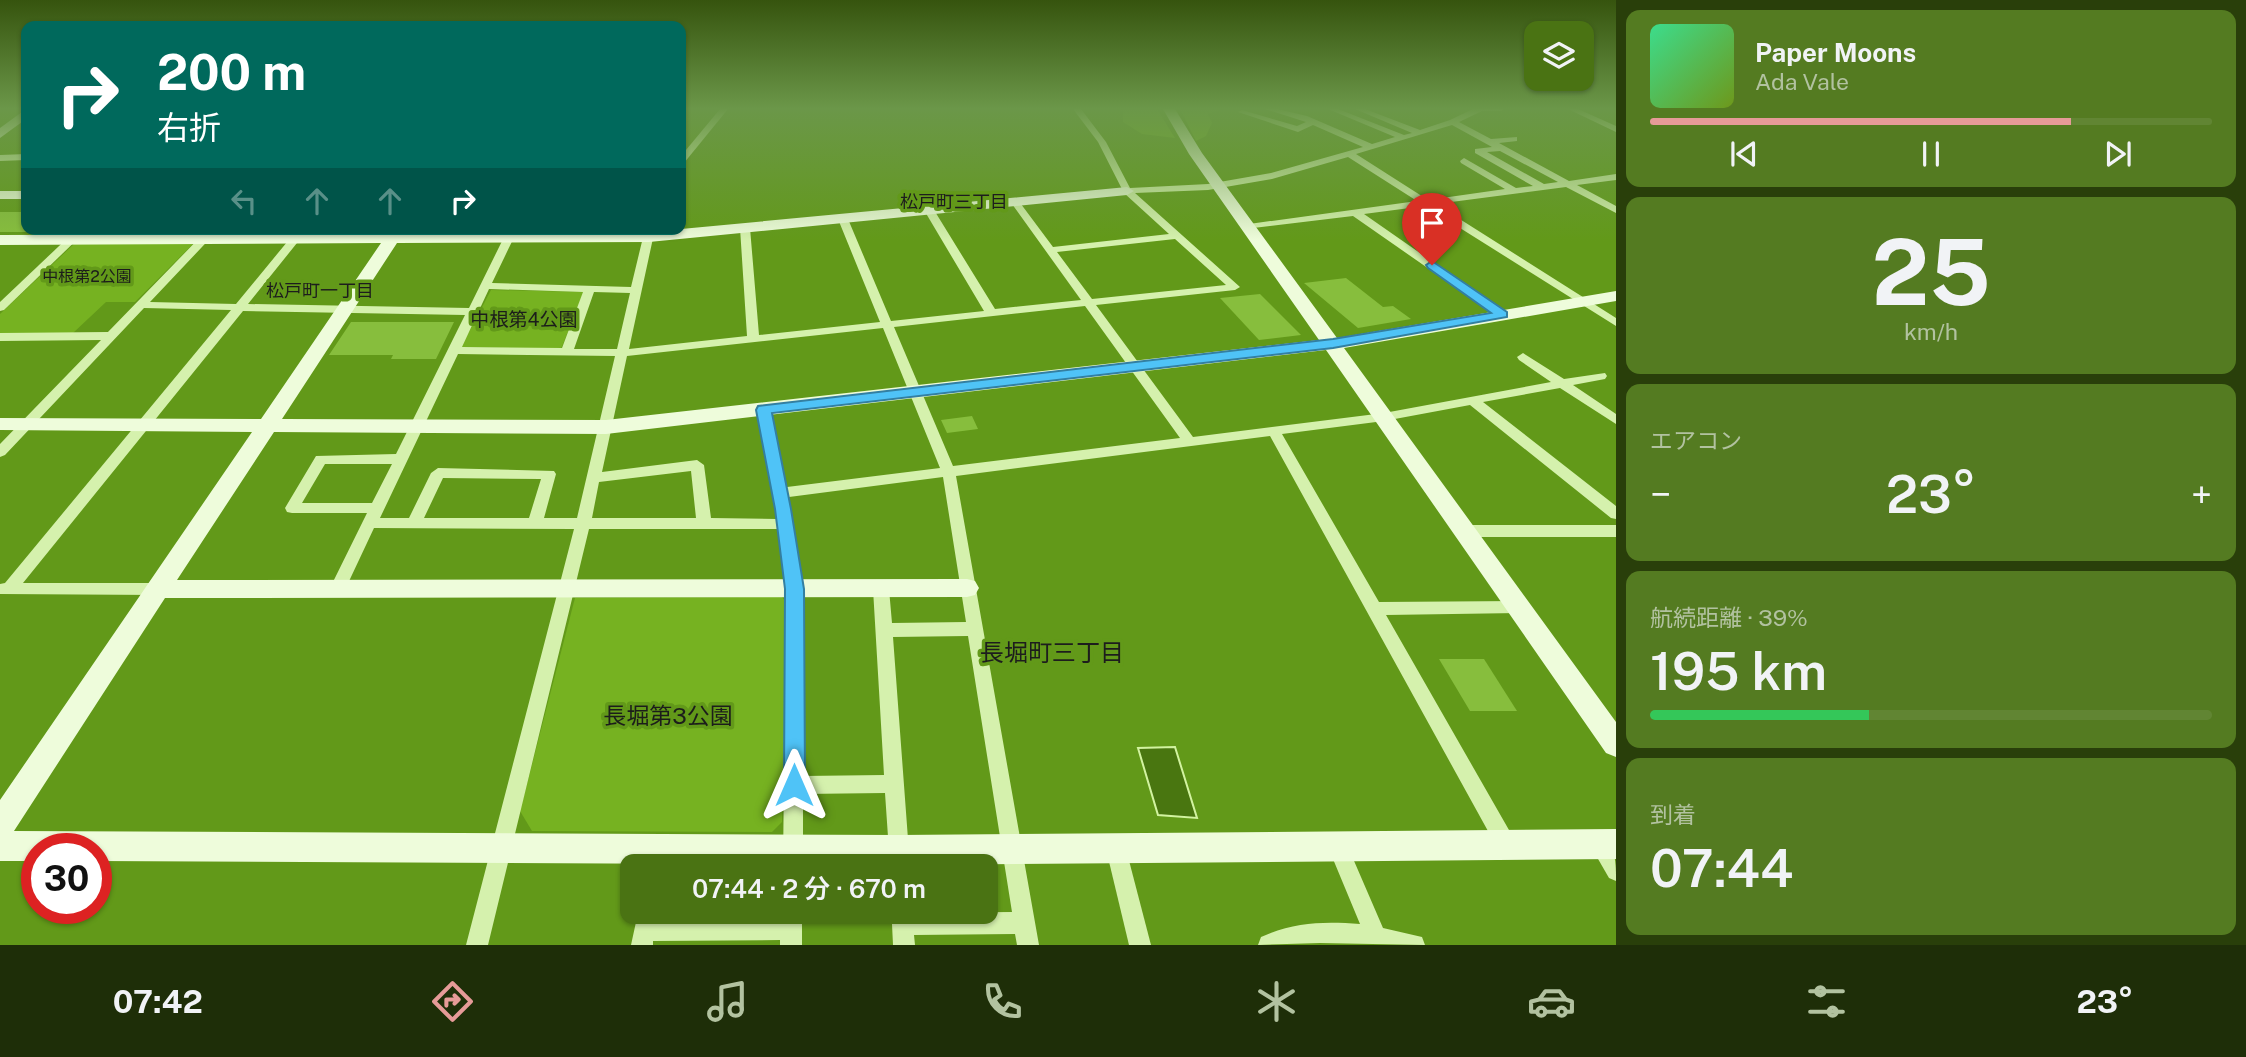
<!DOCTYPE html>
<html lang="ja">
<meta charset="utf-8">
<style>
:root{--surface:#4a7313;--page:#547b21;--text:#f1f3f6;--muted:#b2c2a0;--line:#618533;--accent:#e69b98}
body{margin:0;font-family:"Public Sans","Noto Sans JP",sans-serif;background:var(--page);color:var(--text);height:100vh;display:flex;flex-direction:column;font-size:26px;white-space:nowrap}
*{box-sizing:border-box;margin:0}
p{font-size:23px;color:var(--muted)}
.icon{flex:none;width:38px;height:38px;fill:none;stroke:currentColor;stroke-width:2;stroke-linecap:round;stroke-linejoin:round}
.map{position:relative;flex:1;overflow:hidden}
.details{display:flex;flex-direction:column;gap:10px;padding:10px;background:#293f0a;width:630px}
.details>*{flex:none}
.banner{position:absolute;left:21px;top:21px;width:665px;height:214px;border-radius:14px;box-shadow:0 2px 5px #0004;background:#00695c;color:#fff;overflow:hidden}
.tools{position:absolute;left:1524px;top:21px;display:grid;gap:14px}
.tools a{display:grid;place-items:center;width:70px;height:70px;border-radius:14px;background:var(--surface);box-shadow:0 2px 5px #0004;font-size:35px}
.speed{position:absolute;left:21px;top:833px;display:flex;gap:14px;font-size:35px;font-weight:700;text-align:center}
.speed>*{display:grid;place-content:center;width:91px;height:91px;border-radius:50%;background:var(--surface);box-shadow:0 2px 5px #0004;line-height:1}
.speed .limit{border:10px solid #d22;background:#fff;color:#111}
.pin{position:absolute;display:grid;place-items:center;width:60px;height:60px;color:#fff;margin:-72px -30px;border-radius:50% 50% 50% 0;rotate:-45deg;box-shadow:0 0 7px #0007}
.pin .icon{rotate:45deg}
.me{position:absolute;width:77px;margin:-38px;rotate:0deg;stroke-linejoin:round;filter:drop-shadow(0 0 5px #0008)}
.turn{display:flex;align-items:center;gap:24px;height:147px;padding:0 21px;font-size:32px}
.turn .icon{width:91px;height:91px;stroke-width:2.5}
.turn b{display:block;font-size:49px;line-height:60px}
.lanes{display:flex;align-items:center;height:66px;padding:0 21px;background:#0003;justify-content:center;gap:35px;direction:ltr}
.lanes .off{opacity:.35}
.big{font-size:52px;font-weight:600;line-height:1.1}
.details .tile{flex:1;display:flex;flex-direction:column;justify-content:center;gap:10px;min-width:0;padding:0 24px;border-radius:14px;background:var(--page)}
.details .dial{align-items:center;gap:0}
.dial b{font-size:91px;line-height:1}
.song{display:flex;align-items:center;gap:21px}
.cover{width:84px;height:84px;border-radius:10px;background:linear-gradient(135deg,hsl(150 70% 55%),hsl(80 70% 35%))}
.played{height:7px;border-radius:4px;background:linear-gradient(90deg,var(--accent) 75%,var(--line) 75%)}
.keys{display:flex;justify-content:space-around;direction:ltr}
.heat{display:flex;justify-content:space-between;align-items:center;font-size:38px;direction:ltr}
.charge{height:10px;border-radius:5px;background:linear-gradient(90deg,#34c759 39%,var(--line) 0)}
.trip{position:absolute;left:620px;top:854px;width:378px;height:70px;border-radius:14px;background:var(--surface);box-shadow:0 2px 5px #0004;font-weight:600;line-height:70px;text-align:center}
.dock{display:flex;height:112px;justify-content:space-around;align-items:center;background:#1e2e08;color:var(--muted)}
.dock .icon{width:49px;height:49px}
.dock .active{color:var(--accent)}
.dock b{font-size:32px;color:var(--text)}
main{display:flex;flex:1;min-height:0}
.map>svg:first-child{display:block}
.green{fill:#76b221}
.water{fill:#497610;stroke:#d2f3a0;stroke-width:2}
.building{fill:#87be3d}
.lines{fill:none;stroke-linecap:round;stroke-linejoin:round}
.street{fill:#d5f1ad;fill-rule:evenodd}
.secondary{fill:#eefcdb;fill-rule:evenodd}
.route{fill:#4fc3f7;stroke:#337fa1;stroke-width:2}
.labels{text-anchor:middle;stroke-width:7;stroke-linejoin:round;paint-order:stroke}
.far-park-label{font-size:16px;fill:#1c1d1b;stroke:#629919}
.far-neighbourhood-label{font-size:18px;fill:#1d1d1d;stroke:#629919}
.park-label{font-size:19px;fill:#1c1d1b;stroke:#629919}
.near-park-label{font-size:23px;fill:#1c1d1b;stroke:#629919}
.near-neighbourhood-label{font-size:24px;fill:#1d1d1d;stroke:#629919}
</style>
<main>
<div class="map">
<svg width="1616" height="945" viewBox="0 0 1616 945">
<rect width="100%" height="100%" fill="#629919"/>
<g class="green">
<polygon points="1118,109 1157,109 1175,138 1142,134 1123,122 1123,111"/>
<polygon points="1180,109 1222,109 1208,114 1212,123 1206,136 1196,141"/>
<polygon points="75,243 191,243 193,244 135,302 106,302 73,333 0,333 0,314"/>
<polygon points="491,290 584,292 561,349 461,347"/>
<polygon points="782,597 788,604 782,822 772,832 532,831 520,811 575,598"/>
</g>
<polygon class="water" points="1175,747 1197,818 1158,815 1138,748"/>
<g class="building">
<rect x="0" y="212" width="26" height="20"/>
<polygon points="1346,278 1383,307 1393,306 1411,319 1358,328 1304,283"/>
<polygon points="1260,294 1301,335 1259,340 1220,298"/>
<polygon points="351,322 454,322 436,359 391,359 393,355 329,355"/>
<polygon points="972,416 978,429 947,433 941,420"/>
<polygon points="1439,659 1484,659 1517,711 1470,711"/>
</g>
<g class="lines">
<g class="street">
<polygon points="720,109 728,109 684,163 681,164 681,156"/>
<path d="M1073,109h8l25,33 24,46 78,-4 63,-11 92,-26 -50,-22 -15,7 -60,-20 4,-2 55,16 9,-4 -41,-13h12l30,7 65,28 23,-7 -67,-28h10l66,26 8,-2 -57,-24h10l55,21 30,-10 23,-11h32l-4,2h-19l-23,11 32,17 26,-2v4l-18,2 70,38 47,-7v6l-39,5 39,21v7l-50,-26 -130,17 180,114v8l-191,-120 -61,8 142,99v4h-8l-145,-101 -108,13v-4l4,-1 168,-23 -69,-44 -76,22 -64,11 -73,3 105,94 -5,3 -139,15 97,132 191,-24 167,-31 -32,-22 -2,-3 6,-4 41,26 41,-6 2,3 -2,3 -32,6 43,29v10l-56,-36 -77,14 133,104v13l-5,-1 -141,-113 -86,16 -102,13 97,168 140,-1 6,1 2,5 -2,5 -6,1 -133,2 127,222 3,7 -3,7 -7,3 -7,-3 -229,-415 -314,40 83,469h-22l-2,-11 -101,1 1,10h-22l-1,-21 3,-8 8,-3 109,-1 -44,-276 -75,1 17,229h-20l-5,-73 -82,1v72h-20l3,-277 -8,-60h-189l-101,416h-22l108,-416 -200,-1 -31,66 -6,2 -6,-2 -2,-4 38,-77h-75l-5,-1 -2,-4 31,-52 80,-2 69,-139 -222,-4 -220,272h135l6,2 2,4 -2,4 -6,2 -158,-1v-10l5,-1 226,-273 -87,-2 -139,147 -5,2v-13l101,-104 -101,1v-8l108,-1 100,-103h11l-69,73 86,2 56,-68 4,-1 5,3 -53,66 221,4 39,-79h10l-26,54 139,4 14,-58h10l-26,120 118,-13 -7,-108 5,-3 5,3 9,107 121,-13 -42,-103 5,-3 5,3 43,102 93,-10 -60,-101 5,-3 5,3 61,99 86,-9 -69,-96v-4h6l35,47 116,-13 -45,-41 -26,-51zM1452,125l40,22 -17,2v4l58,33 -17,2 -52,-30 -4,3 1,2 44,26 -77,11 -72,-46zM1500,151l58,31 -14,2 -57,-32zM1175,239l51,46 -134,14 -35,-47zM489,289l94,3 -21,56 -100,-1zM594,292l36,1 -13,56h-43zM1085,306l95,132 -227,28 -59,-139zM883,328l57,140 -153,19 -17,-77 -6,-4 -6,4 19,109 -66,-1 -7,-53 -7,-5 -95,12 25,-116zM458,354l157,2 -38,162h-33l12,-44 -2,-3 -116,-3 -7,5 -22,45h-29zM325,464h67l-20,39h-70zM691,471l5,47h-104l7,-36zM943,477l23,145 -74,1 -3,-34 -2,-4 -6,-2 -6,2 -2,4 11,186 -81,1 -1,-187 -13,-92zM443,478l98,1 -12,39h-105z"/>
<polygon points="1568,109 1578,109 1616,126 1616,132"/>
<polygon points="26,154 26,160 0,161 0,155"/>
<polygon points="77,229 88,229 4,310 0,311 0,302"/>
<polygon points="1465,525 1616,525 1616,537 1465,537 1460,535 1458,531 1460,527"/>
<path d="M1600,835c16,8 16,29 16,46l-7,-3 -19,-33 3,-7z"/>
<path d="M1338,837l7,3 38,88 39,9 3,8 -105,-2 -62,2 3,-8c33,-15 63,-16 99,-13l-32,-77 3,-7z"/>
<polygon points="1116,839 1123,842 1126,849 1151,945 1129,945 1106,849 1109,842"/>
<polygon points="782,912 802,912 802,945 780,945 780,940 653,941 653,945 631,945 636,922 644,919 781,918"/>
</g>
<g class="secondary">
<polygon points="26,109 26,119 0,138 0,128"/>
<polygon points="1163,109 1175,109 1202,153 1337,338 1616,291 1616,301 1344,348 1616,722 1616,757 1606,753 1326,350 606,434 274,432 177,580 967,579 975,581 979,588 975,595 967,597 165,598 14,831 899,835 1616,829 1616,859 899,865 96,861 96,849 37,849 37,861 0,861 0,800 252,432 0,430 0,418 261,419 381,243 0,245 0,235 387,234 390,229 405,229 403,234 649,232 1127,187 1134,191 1127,195 649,242 397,243 282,419 606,420 1319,340 1189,154"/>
<rect x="0" y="191" width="26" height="8"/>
</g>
</g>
<linearGradient id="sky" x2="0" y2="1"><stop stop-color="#36540e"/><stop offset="0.45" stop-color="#6b9749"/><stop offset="1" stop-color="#6b9749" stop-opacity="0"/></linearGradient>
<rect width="1616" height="241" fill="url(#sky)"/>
<polygon class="route" points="1432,261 1507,312 1507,317 1333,348 772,413 791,509 804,589 805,785 802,792 794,795 787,792 784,785 785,589 775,509 756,410 758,406 1333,339 1491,313 1428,268 1426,265"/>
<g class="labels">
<g class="far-park-label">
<text x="87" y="282">中根第2公園</text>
</g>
<g class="far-neighbourhood-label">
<text x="954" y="208">松戸町三丁目</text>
<text x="320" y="297">松戸町一丁目</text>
</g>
<g class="park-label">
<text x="524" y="326">中根第4公園</text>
</g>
<g class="near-park-label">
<text x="668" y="724">長堀第3公園</text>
</g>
<g class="near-neighbourhood-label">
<text x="1052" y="661">長堀町三丁目</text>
</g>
</g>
</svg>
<div class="tools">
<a><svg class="icon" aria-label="layers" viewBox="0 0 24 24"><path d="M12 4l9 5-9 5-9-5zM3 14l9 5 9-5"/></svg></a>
</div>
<div class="speed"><div class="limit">30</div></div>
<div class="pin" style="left:1432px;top:265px;background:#d93025"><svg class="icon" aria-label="arrive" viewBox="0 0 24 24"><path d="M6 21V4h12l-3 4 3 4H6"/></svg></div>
<svg class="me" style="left:794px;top:785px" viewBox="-20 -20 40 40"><path d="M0-17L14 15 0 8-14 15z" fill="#4fc3f7" stroke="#fff" stroke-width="4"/></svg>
<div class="trip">07:44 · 2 分 · 670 m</div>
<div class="banner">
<div class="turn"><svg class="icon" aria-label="right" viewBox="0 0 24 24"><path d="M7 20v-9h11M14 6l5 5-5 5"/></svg><div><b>200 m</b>右折</div></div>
<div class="lanes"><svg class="icon off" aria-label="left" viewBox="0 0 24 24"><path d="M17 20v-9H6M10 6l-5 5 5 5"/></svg><svg class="icon off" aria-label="ahead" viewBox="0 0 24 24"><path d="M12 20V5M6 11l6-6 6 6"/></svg><svg class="icon off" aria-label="ahead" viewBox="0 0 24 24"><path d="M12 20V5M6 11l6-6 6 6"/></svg><svg class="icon" aria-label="right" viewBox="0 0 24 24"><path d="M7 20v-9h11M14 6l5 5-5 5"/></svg></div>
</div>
</div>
<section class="details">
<div class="tile">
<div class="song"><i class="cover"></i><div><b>Paper Moons</b><p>Ada Vale</p></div></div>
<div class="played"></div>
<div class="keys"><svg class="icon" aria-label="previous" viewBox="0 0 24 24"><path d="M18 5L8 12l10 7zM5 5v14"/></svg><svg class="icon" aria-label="pause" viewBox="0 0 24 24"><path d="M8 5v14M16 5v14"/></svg><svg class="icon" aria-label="next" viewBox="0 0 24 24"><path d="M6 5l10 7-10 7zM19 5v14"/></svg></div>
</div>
<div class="tile dial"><b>25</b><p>km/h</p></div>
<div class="tile"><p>エアコン</p>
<div class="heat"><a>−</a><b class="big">23°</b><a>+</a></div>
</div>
<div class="tile"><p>航続距離 · 39%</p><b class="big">195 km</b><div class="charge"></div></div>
<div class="tile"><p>到着</p><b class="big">07:44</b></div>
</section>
</main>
<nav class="dock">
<b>07:42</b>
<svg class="icon active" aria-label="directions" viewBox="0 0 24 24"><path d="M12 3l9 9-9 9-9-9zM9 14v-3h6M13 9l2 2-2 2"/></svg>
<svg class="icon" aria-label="music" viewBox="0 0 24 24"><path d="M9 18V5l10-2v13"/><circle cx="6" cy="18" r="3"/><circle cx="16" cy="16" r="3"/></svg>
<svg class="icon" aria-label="phone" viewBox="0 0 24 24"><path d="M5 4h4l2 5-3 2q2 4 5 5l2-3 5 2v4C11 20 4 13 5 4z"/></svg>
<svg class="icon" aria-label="climate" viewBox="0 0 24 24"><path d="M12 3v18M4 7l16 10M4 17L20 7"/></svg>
<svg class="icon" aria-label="car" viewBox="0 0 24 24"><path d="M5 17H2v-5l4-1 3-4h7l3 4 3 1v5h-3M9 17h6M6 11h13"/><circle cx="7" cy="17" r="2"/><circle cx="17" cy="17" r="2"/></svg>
<svg class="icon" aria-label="filters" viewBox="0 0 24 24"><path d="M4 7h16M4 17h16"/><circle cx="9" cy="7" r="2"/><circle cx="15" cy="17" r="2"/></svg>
<b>23°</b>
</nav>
